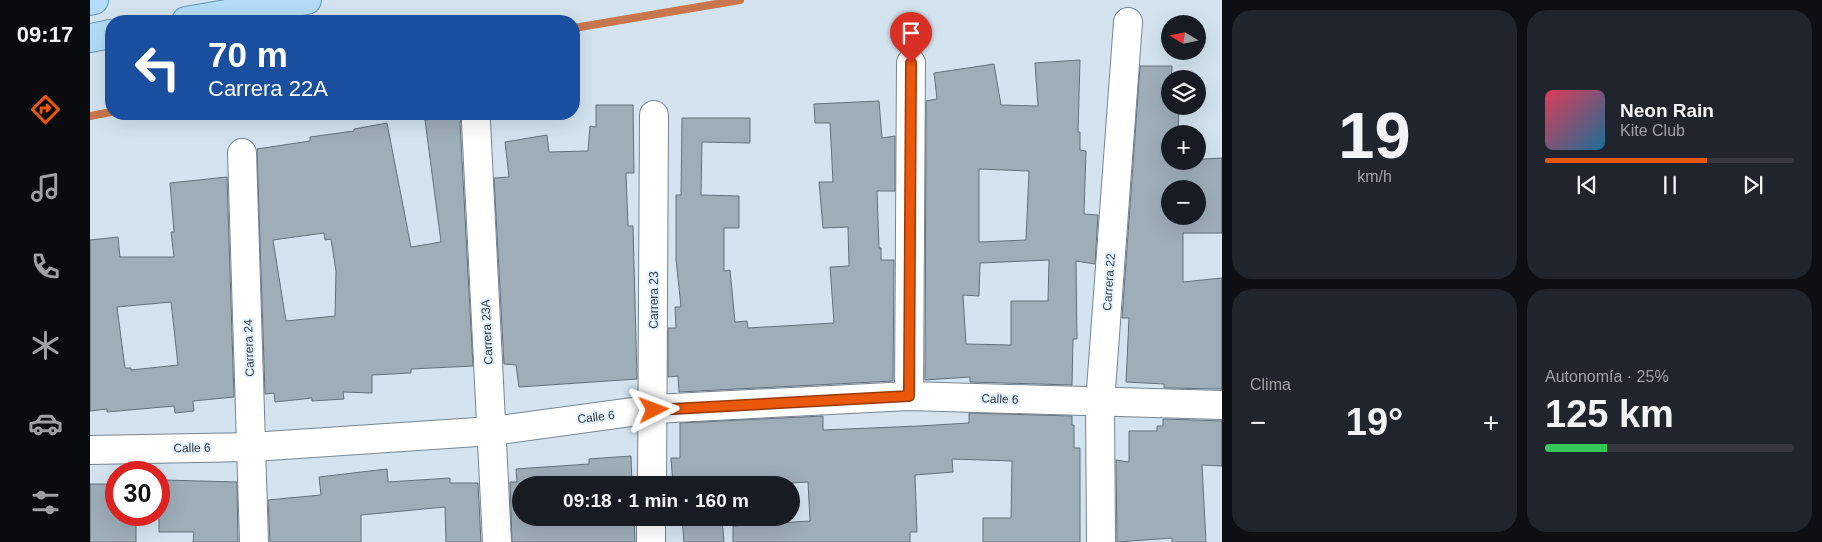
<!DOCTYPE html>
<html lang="es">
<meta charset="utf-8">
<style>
:root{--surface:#171b24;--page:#20242c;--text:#f1f3f6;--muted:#9ea1a6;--line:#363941;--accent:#ea580c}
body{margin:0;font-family:Arial,sans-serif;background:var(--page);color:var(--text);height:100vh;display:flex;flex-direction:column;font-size:19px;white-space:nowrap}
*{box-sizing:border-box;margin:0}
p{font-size:16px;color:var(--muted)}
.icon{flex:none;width:28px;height:28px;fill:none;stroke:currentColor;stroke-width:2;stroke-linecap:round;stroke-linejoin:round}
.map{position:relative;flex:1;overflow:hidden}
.drawer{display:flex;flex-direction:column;gap:10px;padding:10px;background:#0d0f14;width:600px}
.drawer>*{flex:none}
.guide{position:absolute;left:15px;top:15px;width:475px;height:105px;border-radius:20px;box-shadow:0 5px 20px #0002;background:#1a4fa0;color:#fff;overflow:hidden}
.needle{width:32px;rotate:280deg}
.tools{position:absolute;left:1071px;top:15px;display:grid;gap:10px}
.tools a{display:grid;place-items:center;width:45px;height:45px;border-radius:50%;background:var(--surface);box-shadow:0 5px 20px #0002;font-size:25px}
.speed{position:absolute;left:15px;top:461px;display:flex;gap:10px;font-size:25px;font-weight:700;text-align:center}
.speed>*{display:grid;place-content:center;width:65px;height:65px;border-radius:50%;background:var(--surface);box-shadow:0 5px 20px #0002;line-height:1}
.speed .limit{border:8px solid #d22;background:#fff;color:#111}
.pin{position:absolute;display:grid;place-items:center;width:42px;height:42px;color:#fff;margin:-51px -21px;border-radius:50% 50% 50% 0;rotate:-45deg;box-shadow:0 0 5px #0007}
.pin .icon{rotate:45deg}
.me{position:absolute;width:55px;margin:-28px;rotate:87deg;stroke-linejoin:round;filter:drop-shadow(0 0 4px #0008)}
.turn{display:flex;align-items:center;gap:18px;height:105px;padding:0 20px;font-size:22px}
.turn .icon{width:65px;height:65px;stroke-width:2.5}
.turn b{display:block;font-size:35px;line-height:42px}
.big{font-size:38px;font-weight:800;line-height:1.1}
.drawer .widget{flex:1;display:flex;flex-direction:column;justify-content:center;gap:8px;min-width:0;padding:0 18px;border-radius:20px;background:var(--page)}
.drawer .dial{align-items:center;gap:0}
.dial b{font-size:65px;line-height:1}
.song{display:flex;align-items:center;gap:15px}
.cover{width:60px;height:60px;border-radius:8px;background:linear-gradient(135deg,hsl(350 70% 55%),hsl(200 70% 35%))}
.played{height:5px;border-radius:2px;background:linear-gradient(90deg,var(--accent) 65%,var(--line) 65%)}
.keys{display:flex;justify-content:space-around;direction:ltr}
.heat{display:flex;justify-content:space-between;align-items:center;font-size:28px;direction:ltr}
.charge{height:8px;border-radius:4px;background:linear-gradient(90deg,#34c759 25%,var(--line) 0)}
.drawer .tiles{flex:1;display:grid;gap:10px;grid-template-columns:repeat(2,1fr)}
.trip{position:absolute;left:422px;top:476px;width:288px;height:50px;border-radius:25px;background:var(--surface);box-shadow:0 5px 20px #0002;font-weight:800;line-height:50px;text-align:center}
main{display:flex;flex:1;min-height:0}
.tabs{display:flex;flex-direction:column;width:90px;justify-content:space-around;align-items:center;background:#090b0e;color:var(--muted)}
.tabs .icon{width:35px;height:35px}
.tabs .selected{color:var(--accent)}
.tabs b{font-size:22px;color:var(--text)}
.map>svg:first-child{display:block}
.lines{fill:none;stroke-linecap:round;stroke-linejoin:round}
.stream{stroke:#c7764d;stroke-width:8}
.building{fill:#9eaeb9;stroke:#62707b;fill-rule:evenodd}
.minor-casing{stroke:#768590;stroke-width:30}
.major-casing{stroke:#6594b5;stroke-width:30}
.minor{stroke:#fff;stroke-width:28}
.major{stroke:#b2dcf8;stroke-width:28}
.route-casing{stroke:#983908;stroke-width:12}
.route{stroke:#ea580c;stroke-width:9}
.labels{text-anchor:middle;stroke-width:4;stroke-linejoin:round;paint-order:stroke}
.street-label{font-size:12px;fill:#363c41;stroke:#e1f1fd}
</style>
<main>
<nav class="tabs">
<b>09:17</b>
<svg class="icon selected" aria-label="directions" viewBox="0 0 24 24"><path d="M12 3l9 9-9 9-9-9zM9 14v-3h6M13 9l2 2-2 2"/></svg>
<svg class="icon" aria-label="music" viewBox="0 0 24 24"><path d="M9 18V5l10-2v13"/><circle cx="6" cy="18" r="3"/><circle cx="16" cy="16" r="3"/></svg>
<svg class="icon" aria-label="phone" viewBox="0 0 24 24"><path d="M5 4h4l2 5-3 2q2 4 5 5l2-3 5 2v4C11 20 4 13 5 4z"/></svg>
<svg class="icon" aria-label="climate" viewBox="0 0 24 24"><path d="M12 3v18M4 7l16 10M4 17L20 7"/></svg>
<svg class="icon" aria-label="car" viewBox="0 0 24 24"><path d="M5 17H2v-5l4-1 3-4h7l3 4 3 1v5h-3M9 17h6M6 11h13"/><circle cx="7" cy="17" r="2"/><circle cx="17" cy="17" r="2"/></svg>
<svg class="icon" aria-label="filters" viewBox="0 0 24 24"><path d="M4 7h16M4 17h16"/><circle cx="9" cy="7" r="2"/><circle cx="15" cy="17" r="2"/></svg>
</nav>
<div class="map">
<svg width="1132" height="542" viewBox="0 0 1132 542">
<rect width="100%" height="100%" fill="#d3e4f0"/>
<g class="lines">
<g class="stream">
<polyline points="484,28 650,0"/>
<polyline points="0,116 21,112"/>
</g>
</g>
<g class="building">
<path d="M990,60l-2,72h2v18l6,1 -2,63 14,1 -3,49 -19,-3 1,78h-4l-1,46 -102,-3v-5l-45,3 1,-279 11,-2 -3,-26 60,-9 7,41 37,1 -3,-43zM889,169l50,2 -3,69 -47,2zM959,260l-1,41h-37v44l-45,-1 -3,-49 16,1 1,-33z"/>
<path d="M1050,66h32l-2,40h9l-1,28h-8v27l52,-3v75h-39v49l39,-4v111l-58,-1v-4l-38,-2 3,-64h-7zM1080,189h28v27h-28z"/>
<polygon points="789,101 792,138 805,136 805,191 787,191 789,248 791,248 791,260 804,260 803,381 589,392 588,376 578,377 578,328 586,328 585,307 591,307 586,259 586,195 591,195 592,118 660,118 660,143 612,142 611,195 649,196 649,228 634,228 634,271 640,270 645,322 657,321 658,328 744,323 740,267 759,266 758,227 733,228 729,182 743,182 740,123 725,123 724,104"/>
<polygon points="506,105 543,105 544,173 536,173 538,226 543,226 547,379 429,387 426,365 414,364 404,178 419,177 415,142 457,135 459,152 498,151 500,126 506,127"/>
<path d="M373,114l-3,9 13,243 -62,3v4l-39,2v18l-29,-1 1,7 -32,2v-3l-37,4 -1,-9 -9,1 -8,-245 53,-8v-4l44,-6v-2l33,-6 24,124 30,-5 -16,-122zM234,233l1,7 6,-1 5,32 -1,45 -49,5 -13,-81z"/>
<path d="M137,177l7,220 -41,4 1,10 -19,2 -1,-7 -67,6v-3l-17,2v-171l28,-3 2,20h54l-3,-25h3l-4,-49zM81,302l7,63 -47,5v-2h-6l-8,-61z"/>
<polygon points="879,413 982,416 982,425 984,425 984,448 990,448 990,542 893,542 893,518 921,518 922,461 862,459 863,472 825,475 827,532 820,532 820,542 643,542 643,526 720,521 718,482 668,485 583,485 581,458 590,458 590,423 733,416 733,430 829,426 879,423"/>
<polygon points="1073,419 1132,421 1132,466 1112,465 1116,542 1082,542 1082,538 1027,542 1026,460 1039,462 1039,431 1067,431 1067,426 1073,426"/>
<polygon points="541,456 542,485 431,485 431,518 544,518 545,542 422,542 420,482 427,482 426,469 499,464 499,459"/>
<polygon points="297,469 298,482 360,478 360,483 388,483 391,542 356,542 355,507 271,515 271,542 180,542 178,500 231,495 229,477"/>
<polygon points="73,480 147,482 148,542 103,542 104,532 69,532 69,484 73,484"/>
<polygon points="0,484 26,484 26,515 46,515 46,542 0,542"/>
<polygon points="592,518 632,518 634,542 594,542"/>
</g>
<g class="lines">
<defs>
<g id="minor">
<polyline points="386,122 407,542"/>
<polyline points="152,153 164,542"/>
<polyline points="819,396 821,63"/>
<polyline points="0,450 162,447 402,431 564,409 819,396 1132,405"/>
<polyline points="562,485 564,115"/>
<polyline points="561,542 561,518"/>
<polyline points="1011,542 1010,403 1038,22"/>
</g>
<g id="major">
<polyline points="0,1 4,0"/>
<polyline points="96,21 217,0"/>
<polyline points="0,38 21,34"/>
</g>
</defs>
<use href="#minor" class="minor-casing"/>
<use href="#major" class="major-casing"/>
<use href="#minor" class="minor"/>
<use href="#major" class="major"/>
</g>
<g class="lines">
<defs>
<polyline id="route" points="564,410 819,396 821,63"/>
</defs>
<use href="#route" class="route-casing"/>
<use href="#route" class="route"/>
</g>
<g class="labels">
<g class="street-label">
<text transform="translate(1019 282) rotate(-86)" y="4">Carrera 22</text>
<text transform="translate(564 300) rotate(-90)" y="4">Carrera 23</text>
<text transform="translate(397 332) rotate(-93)" y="4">Carrera 23A</text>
<text transform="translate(159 348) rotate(-92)" y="4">Carrera 24</text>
<text transform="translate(910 399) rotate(2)" y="4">Calle 6</text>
<text transform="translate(506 417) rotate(-7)" y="4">Calle 6</text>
<text transform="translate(102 448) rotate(-1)" y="4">Calle 6</text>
</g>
</g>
</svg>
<div class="tools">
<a><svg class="needle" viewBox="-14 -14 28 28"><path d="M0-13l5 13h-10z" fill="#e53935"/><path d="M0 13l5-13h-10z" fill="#9ea1a6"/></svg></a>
<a><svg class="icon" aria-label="layers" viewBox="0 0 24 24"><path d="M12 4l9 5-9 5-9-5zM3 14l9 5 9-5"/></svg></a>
<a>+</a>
<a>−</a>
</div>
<div class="speed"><div class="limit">30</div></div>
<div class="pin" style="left:821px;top:63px;background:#d93025"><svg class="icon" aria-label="arrive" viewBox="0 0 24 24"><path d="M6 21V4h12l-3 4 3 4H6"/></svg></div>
<svg class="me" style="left:564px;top:410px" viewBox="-20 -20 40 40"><path d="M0-17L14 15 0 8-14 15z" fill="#ea580c" stroke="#fff" stroke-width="4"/></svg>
<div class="trip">09:18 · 1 min · 160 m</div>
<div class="guide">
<div class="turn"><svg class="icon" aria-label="left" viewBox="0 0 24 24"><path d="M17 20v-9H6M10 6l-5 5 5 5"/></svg><div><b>70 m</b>Carrera 22A</div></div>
</div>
</div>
<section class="drawer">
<div class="tiles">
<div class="widget dial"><b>19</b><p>km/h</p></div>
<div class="widget">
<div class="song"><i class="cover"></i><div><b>Neon Rain</b><p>Kite Club</p></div></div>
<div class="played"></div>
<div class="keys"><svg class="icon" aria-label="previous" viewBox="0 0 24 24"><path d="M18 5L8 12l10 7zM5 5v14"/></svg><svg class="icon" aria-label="pause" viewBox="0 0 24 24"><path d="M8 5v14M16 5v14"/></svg><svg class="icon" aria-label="next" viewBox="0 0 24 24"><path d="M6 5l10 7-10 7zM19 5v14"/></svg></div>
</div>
<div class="widget"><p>Clima</p>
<div class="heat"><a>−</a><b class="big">19°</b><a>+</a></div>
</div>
<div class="widget"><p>Autonomía · 25%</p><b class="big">125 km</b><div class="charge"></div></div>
</div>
</section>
</main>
